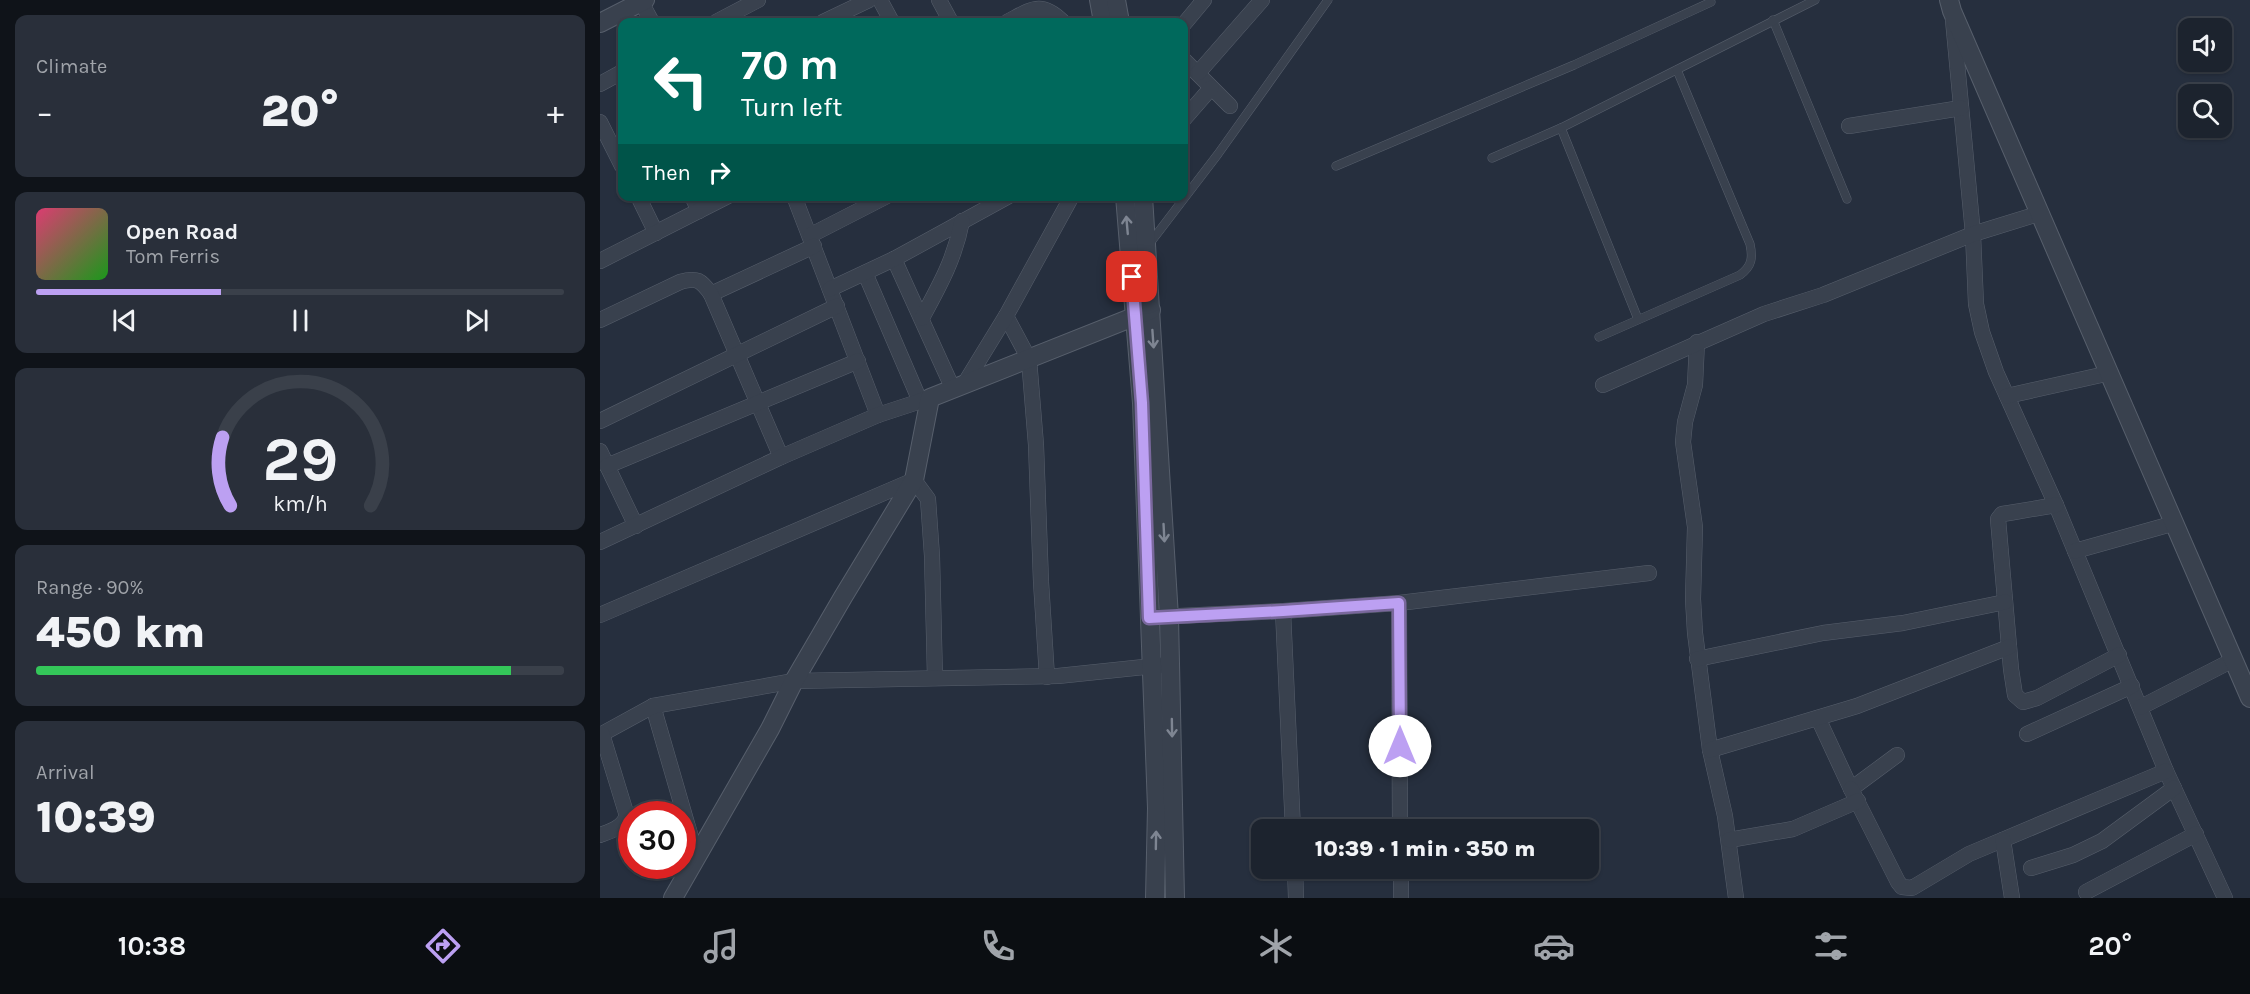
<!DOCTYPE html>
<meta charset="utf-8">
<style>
:root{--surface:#1c232e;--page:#292f3a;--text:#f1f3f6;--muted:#a0a4aa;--line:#3a404a;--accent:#bca0f2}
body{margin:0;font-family:Karla,sans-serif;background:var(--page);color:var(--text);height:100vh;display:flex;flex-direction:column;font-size:22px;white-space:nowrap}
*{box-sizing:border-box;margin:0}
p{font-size:20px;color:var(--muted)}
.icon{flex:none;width:33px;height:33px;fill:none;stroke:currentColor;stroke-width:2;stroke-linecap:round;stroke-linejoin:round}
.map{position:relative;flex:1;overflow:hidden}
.side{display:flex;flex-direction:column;gap:15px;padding:15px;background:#0f1319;width:600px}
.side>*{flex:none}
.guide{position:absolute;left:18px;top:18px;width:570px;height:183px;border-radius:12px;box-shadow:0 2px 4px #0004,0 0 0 2px var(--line);background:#00695c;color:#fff;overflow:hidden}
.buttons{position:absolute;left:1578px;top:18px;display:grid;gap:12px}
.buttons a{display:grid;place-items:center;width:54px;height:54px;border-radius:12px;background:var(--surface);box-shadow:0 2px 4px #0004,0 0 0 2px var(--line);font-size:30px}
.speed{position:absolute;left:18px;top:801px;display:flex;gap:12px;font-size:30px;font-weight:700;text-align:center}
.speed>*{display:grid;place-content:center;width:78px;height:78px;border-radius:50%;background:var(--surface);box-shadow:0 2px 4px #0004,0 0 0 2px var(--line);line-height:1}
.speed .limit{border:9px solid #d22;background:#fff;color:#111}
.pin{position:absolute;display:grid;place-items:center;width:51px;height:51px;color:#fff;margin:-26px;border-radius:12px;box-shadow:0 3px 9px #0006}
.me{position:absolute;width:66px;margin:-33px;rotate:0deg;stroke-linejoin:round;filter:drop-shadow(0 0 4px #0008)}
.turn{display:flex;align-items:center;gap:21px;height:126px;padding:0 24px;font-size:27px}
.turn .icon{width:78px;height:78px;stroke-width:2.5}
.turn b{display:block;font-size:42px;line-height:51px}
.then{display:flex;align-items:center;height:57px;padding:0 24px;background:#0003;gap:12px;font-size:22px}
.big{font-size:45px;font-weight:800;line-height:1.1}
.side .card{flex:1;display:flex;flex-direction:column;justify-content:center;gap:9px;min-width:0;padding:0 21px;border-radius:12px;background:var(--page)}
.side .dial{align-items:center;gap:0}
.dial svg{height:156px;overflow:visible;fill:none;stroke:var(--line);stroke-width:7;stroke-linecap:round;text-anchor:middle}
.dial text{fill:var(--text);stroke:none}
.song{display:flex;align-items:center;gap:18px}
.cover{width:72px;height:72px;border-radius:9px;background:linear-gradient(135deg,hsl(340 70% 55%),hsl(120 70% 35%))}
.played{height:6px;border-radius:3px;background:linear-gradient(90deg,var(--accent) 35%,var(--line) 35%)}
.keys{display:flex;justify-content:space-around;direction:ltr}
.heat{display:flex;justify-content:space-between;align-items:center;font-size:33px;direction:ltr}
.charge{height:9px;border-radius:4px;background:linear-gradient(90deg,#34c759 90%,var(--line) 0)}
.trip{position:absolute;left:651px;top:819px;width:348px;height:60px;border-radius:12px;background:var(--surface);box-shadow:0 2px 4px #0004,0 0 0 2px var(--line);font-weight:800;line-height:60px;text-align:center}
.tab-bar{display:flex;height:96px;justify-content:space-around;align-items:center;background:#0b0e12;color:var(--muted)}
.tab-bar .icon{width:42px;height:42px}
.tab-bar .current{color:var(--accent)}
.tab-bar b{font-size:27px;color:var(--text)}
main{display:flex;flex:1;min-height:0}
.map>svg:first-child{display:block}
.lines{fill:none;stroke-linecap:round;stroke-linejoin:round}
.service-casing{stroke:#575f6c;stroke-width:9}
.minor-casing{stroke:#575f6c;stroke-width:16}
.tertiary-casing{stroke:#575f6c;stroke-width:20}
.service{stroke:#39414e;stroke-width:8}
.minor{stroke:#39414e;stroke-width:15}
.tertiary{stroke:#39414e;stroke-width:18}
.oneway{stroke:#7e8592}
.route-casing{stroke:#7a689d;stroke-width:15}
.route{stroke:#bca0f2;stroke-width:10}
</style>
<main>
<section class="side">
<div class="card"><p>Climate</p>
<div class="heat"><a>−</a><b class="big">20°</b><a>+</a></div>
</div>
<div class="card">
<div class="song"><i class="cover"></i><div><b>Open Road</b><p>Tom Ferris</p></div></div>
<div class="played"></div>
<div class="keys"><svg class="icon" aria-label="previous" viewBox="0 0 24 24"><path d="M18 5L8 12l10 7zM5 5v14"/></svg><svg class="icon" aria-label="pause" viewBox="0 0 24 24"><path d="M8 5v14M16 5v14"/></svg><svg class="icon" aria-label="next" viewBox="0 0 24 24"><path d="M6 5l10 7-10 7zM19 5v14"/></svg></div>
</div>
<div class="card dial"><svg viewBox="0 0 100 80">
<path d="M14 69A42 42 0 1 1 86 69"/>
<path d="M14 69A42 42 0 0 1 10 34" stroke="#bca0f2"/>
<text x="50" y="56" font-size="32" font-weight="700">29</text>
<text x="50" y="72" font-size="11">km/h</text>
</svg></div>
<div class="card"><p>Range · 90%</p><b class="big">450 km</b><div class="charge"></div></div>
<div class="card"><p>Arrival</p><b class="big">10:39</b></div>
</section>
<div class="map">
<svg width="1650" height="898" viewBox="0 0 1650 898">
<rect width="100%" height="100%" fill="#262f3e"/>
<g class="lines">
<defs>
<g id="service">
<polyline points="1173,20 1247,199"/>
<polyline points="961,128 1038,319"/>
<polyline points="892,158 961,128 1215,0"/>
<polyline points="736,166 974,65 1111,2"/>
<polyline points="550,243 618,154 728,0"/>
<path d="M999,337l141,-62c12,-9 13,-17 10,-31l-73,-174"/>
</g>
<g id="minor">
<polyline points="280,0 292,22"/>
<polyline points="339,0 351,22"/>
<polyline points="41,2 52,22"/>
<polyline points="1353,20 1373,234 1376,304 1382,332 1396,372 1456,505 1566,771 1625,898"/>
<polyline points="116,22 158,0"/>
<polyline points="223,22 269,0"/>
<path d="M407,22c25,-13 34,-22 56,0"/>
<polyline points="584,24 604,0"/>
<polyline points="584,60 630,106"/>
<polyline points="598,73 662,0"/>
<polyline points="0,84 22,72"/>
<polyline points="584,119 611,88"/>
<polyline points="0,122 22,166"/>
<polyline points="1249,126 1361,108"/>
<polyline points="38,196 56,233"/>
<polyline points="92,196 99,211"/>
<polyline points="194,196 278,415"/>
<polyline points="211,235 287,196"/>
<polyline points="294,259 353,389"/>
<polyline points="0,261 128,196"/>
<polyline points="265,273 320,401"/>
<polyline points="230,289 294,259 409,196"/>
<polyline points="111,294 214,246"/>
<polyline points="406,316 429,359 436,445 441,582 447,677"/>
<path d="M322,318c18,-33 33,-60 40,-97"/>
<path d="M0,320l80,-38c17,-5 21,-2 31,12l70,163"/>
<polyline points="1097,342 1095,385 1085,422 1083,442 1095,527 1093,599 1095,633 1110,750 1125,816 1136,898"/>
<polyline points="365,383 406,316 472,196"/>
<polyline points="1003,385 1164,314 1223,295 1373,234 1441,213"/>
<polyline points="1407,396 1510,373"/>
<polyline points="0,421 237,306"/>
<polyline points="0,451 36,526"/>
<polyline points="7,466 258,361"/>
<polyline points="1456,505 1409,513 1402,514 1398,519 1411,669 1415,695 1423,702 1437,698 1519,655"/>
<polyline points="0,542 181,457 278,415 330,398"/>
<polyline points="1475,551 1575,523"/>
<polyline points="799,603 800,830"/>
<polyline points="683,611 693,830"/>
<polyline points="0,615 314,480 328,499 332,556 335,678"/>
<polyline points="558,617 683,611 799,603 1049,573"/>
<polyline points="1097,659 1223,633 1303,623 1405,602"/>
<polyline points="53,706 97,858"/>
<polyline points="1541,707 1633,660"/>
<polyline points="1218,718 1251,789 1297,755"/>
<polyline points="1427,734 1532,686"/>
<polyline points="0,735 53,706 194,681 458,676 563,665"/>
<polyline points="1110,750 1257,706 1409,647"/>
<polyline points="1251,789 1298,882 1302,887 1312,888 1369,854 1566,771"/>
<path d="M0,835c11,-4 22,-7 27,-19l-25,-82"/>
<polyline points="1129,840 1193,829 1258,801"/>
<polyline points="1403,840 1412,898"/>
<polyline points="695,868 696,898"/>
<polyline points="801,868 801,898"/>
<polyline points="1431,868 1473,855 1502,841 1574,788"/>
<polyline points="1486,892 1596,834"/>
</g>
<g id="tertiary">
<polyline points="499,0 503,22"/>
<polyline points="516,0 520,22"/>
<polyline points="1349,0 1352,11 1650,698"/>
<polyline points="0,23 45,0"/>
<polyline points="525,196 542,403 557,808 555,898"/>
<polyline points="543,196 569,617 575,898"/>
<polyline points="73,898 170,729 194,681 243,597 314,480 330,398 551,310"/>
</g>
</defs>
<use href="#service" class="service-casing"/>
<use href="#minor" class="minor-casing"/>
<use href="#tertiary" class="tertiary-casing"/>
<use href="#service" class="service"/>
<use href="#minor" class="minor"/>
<use href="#tertiary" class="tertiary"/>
</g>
<defs><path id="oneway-shaft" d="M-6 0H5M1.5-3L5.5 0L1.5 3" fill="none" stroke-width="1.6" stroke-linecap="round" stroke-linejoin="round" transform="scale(1.5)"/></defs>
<g class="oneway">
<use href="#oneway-shaft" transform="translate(527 225) rotate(-95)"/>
<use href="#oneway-shaft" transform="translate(553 339) rotate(86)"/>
<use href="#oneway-shaft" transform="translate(564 533) rotate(87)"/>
<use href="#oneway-shaft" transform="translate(572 728) rotate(89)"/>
<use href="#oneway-shaft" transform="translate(556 840) rotate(-89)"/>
</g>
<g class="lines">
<defs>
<polyline id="route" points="532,277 542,403 549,618 683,611 799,603 800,746"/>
</defs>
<use href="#route" class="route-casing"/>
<use href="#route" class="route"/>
</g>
</svg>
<div class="buttons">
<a><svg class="icon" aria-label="sound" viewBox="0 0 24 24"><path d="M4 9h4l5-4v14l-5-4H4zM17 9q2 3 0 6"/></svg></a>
<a><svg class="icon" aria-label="search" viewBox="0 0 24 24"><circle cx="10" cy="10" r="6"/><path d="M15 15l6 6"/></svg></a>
</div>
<div class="speed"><div class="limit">30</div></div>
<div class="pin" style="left:532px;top:277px;background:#d93025"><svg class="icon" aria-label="arrive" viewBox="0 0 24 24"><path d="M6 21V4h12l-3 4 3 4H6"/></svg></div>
<svg class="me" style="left:800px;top:746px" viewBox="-20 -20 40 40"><circle r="19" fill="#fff"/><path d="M0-13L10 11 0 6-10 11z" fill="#bca0f2"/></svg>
<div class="trip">10:39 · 1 min · 350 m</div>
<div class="guide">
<div class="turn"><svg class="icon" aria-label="left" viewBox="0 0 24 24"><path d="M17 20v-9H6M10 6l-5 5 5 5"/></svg><div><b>70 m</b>Turn left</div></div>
<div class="then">Then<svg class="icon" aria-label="right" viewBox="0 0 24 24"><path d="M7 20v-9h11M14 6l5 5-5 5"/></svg></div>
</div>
</div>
</main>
<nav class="tab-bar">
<b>10:38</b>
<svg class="icon current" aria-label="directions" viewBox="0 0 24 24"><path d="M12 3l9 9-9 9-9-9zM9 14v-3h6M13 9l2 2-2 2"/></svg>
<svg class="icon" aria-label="music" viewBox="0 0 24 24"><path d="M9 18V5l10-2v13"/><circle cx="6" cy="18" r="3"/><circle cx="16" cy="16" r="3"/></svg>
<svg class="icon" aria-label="phone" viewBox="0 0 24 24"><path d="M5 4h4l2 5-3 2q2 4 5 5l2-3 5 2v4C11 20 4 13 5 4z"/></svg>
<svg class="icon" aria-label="climate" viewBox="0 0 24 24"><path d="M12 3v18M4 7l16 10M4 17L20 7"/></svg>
<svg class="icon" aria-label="car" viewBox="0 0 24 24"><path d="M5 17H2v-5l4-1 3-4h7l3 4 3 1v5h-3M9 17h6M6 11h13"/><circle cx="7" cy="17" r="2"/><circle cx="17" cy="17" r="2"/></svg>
<svg class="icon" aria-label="filters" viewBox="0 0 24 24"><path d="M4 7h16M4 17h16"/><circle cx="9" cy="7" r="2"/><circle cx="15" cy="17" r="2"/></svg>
<b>20°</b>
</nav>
